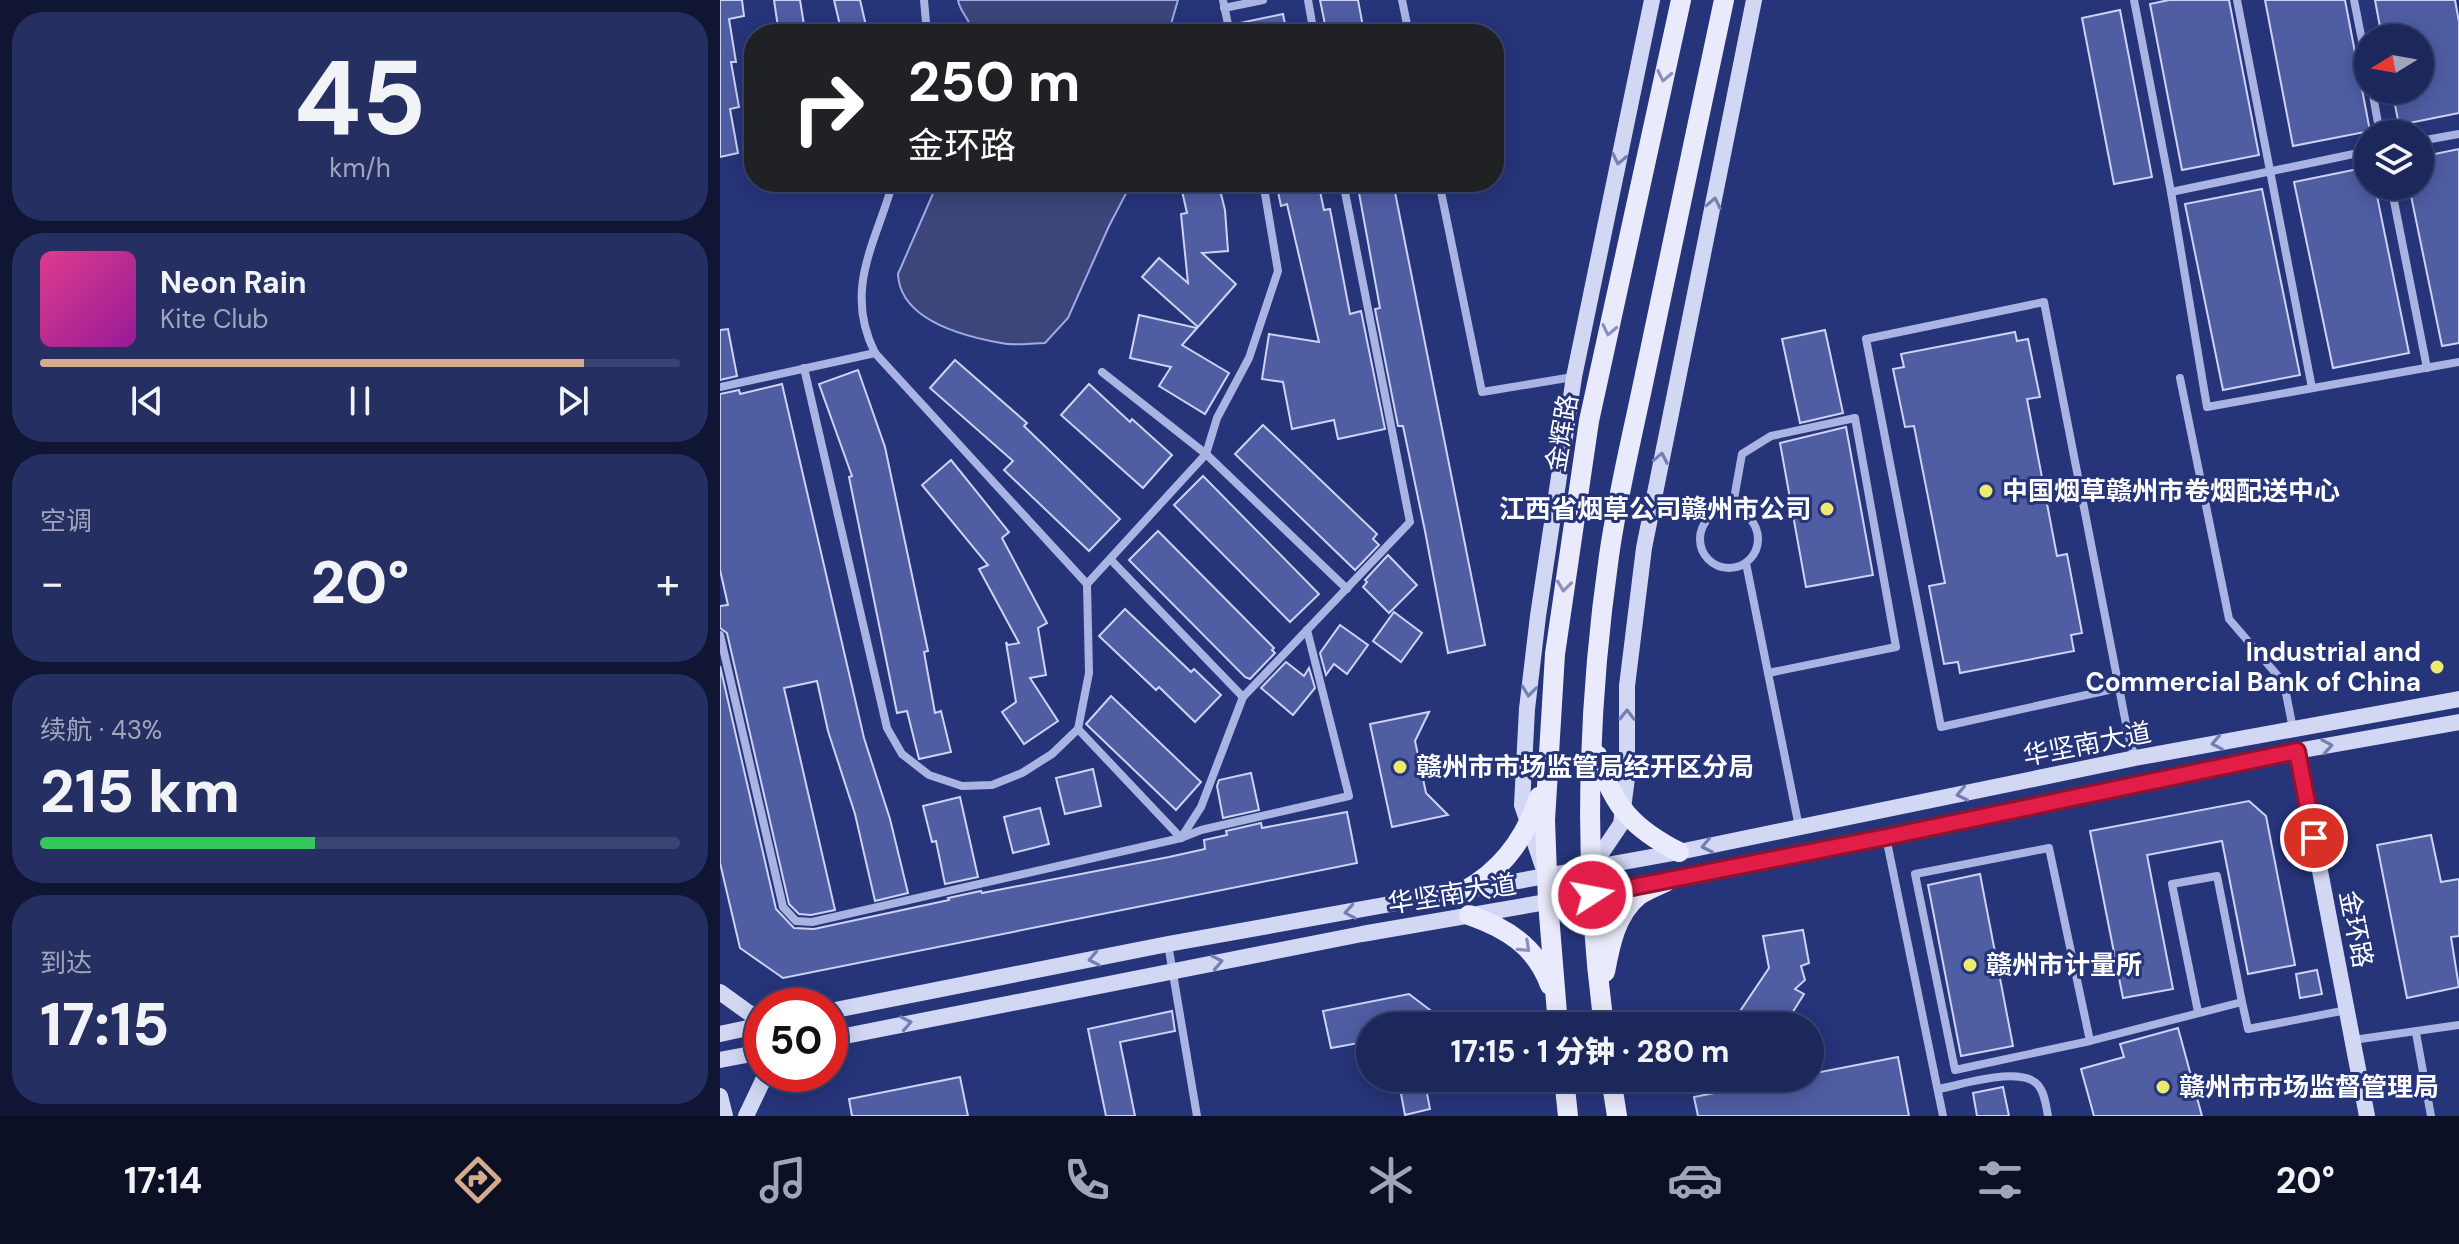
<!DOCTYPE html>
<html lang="zh">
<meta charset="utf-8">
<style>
:root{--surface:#1c275c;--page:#252f62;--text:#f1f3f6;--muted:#a0a5bb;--line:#3a4472;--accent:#d6ab8b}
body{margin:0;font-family:"DM Sans","Noto Sans SC",sans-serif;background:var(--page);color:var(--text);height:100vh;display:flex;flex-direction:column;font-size:30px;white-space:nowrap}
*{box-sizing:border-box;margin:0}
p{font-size:26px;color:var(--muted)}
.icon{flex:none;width:44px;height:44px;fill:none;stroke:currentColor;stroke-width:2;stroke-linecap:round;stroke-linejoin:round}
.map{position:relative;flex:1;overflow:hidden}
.panel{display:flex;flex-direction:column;gap:12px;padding:12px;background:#0f1533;width:720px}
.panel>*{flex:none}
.banner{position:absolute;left:24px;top:24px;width:760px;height:168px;border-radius:32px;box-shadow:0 4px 20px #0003,0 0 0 2px var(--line);background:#202124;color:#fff;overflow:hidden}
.needle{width:52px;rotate:259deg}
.tools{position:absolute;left:1634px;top:24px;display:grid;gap:16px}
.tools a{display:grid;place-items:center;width:80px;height:80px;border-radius:50%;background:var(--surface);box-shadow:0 4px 20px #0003,0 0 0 2px var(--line);font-size:40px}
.speed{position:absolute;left:24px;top:988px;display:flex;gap:16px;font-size:40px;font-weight:700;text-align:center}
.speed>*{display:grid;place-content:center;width:104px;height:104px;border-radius:50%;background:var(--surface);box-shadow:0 4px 20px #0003,0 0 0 2px var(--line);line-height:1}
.speed .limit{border:12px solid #d22;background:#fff;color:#111}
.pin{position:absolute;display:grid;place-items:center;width:68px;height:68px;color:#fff;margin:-34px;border:4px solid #fff;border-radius:50%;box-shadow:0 2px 8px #0007}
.me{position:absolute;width:88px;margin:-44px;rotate:79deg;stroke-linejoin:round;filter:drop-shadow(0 0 6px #0008)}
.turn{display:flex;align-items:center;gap:28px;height:168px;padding:0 32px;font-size:36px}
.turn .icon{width:104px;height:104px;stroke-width:2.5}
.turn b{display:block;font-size:56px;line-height:68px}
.big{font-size:60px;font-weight:800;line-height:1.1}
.panel .tile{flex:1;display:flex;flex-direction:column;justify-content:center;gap:12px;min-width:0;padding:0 28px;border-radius:32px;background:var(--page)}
.panel .dial{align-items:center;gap:0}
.dial b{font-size:104px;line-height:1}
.song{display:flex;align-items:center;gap:24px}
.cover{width:96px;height:96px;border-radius:12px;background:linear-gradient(135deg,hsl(330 70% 55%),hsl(300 70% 35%))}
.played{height:8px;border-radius:4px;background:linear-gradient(90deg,var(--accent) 85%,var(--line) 85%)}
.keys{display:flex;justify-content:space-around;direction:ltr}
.heat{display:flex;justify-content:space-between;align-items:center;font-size:44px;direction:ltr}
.charge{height:12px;border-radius:6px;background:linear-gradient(90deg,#34c759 43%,var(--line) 0)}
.trip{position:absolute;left:636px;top:1012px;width:468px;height:80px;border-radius:40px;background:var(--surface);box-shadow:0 4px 20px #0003,0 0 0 2px var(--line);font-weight:800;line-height:80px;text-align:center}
.menu{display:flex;height:128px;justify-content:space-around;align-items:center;background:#0b1025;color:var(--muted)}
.menu .icon{width:56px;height:56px}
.menu .on{color:var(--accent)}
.menu b{font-size:36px;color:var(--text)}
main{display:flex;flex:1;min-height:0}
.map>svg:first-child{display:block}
.water{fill:#3c467b;stroke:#9eabe4;stroke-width:2}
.building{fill:#4f5da3;stroke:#ccd3f3;stroke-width:2}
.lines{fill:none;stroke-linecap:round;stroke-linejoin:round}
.street{stroke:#aab4e3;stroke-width:8}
.secondary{stroke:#d2d8f4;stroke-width:16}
.primary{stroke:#e9ebfc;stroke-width:20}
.oneway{stroke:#8890bb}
.oneway2{stroke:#737eb1}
.route-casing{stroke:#92132f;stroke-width:20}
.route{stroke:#e11d48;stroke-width:14}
.poi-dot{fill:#ecea6f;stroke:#26347a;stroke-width:3}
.labels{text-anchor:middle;stroke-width:6;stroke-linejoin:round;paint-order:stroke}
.street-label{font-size:26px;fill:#fff;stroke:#26347a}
.poi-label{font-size:26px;font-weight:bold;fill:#fff;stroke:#26347a;text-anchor:start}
</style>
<main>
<section class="panel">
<div class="tile dial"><b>45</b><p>km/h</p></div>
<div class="tile">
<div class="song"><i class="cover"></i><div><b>Neon Rain</b><p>Kite Club</p></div></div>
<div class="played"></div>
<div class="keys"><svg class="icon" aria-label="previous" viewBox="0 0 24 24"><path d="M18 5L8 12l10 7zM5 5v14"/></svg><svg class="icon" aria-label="pause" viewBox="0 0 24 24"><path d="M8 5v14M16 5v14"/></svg><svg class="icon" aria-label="next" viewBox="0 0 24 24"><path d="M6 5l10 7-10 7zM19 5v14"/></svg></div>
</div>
<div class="tile"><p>空调</p>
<div class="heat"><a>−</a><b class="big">20°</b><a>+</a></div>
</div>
<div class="tile"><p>续航 · 43%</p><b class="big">215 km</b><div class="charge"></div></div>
<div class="tile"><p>到达</p><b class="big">17:15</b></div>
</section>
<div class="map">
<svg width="1739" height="1116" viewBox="0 0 1739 1116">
<rect width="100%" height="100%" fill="#26347a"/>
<g class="water">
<path d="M238,0h220l-10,34h-195c-1,-13 -13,-21 -15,-34z"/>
<path d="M218,182h194l-23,44 -41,92 -23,25c-14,0 -30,3 -44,0 -39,-7 -101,-23 -103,-69z"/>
</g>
<g class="building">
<polygon points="0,0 22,0 24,16 9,19 16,62 11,62 19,107 10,109 18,153 0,157"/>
<polygon points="54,0 80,0 85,31 59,34"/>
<polygon points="114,0 140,0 148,34 122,34"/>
<polygon points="600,0 638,0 643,27 607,34"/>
<polygon points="1449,0 1509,0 1539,155 1462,170 1430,4"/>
<polygon points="1545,0 1625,0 1650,131 1573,146"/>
<polygon points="1655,0 1735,0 1739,22 1739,113 1679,125 1672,90 1700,90 1700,38 1662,38"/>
<polygon points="1400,10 1432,177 1394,184 1362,18"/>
<polygon points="563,14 567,34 517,34 515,24"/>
<polygon points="1739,149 1739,343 1722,346 1689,186 1700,186 1700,157"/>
<polygon points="1648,167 1648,186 1655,186 1689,353 1613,368 1574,182"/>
<polygon points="460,182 498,182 505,210 508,251 482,253 516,284 478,327 422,277 439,258 468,283 461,214 467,213"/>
<polygon points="556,182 598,182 604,210 610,209 630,314 641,311 665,429 618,439 614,420 572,429 563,382 542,379 549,334 599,342 567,204 561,206"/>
<polygon points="637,182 673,182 765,645 728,653 705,531 683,426 678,426 655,309 660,308"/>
<polygon points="1542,189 1580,375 1503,390 1465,204"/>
<polygon points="419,315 477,328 462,345 509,373 485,414 439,386 451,367 410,358"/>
<polygon points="8,329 17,376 0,380 0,330"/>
<polygon points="1105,330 1123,413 1080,423 1062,339"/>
<polygon points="1295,332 1297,341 1308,339 1320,397 1307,399 1337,556 1347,554 1362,633 1351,635 1354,651 1240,673 1238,662 1224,664 1209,586 1225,583 1194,426 1185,427 1173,369 1184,367 1181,354"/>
<polygon points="235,360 307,423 304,426 400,519 369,551 284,470 293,461 210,388"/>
<polygon points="138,370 165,447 208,651 204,652 215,713 221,711 231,752 199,759 187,711 177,713 129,477 132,476 99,384"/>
<polygon points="62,384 144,738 170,819 188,893 155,901 135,814 108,731 97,681 64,688 115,910 91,915 79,914 69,904 7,633 0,628 0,606 8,605 0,570 0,394 19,390 20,394"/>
<polygon points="369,384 410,422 412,419 452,455 423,488 341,415"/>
<polygon points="543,425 657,534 653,539 659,545 635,570 515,454"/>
<polygon points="1126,427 1153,575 1086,587 1060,443"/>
<polygon points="231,460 289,532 282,538 327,623 318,628 326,675 310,678 338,721 304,744 282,712 296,702 286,642 288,645 299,643 259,569 268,565 202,485"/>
<polygon points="483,476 599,594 570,622 454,505"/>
<polygon points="438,531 554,648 552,650 555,653 530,679 525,677 409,560"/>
<polygon points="668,555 697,585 669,613 643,587 647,582 645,580"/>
<polygon points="405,609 471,672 474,669 501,695 475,722 439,687 436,690 379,636"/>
<polygon points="674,612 702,633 681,662 653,641"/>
<polygon points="620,625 648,645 627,674 614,664 606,675 600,653"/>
<polygon points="566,662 584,676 589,668 595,688 573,715 541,688"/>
<polygon points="0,666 56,909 74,928 94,929 229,900 228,898 261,891 262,893 449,857 485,849 484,840 507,835 506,831 541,823 542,828 627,812 637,863 63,978 20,948 0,863"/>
<polygon points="391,696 481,782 456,810 366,724"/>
<polygon points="709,712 695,741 706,793 728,815 672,827 650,724"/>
<polygon points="373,769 381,806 345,814 336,778"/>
<polygon points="531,773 539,810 503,818 497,786 499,780"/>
<polygon points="240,797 258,877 225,884 216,841 212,842 203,806"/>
<polygon points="1529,801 1546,816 1575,965 1528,974 1502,841 1427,855 1453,989 1403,998 1370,831"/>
<polygon points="320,808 329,844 293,853 284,817"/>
<polygon points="1711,835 1721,882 1739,879 1739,936 1731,937 1739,987 1687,998 1657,845"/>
<polygon points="1260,874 1293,1046 1241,1056 1208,885"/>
<polygon points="1083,930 1089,963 1081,966 1085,980 1075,989 1084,994 1071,1015 1069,1012 1059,1026 1010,1026 1049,968 1043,936"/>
<polygon points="1597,970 1602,994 1580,998 1576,974"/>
<polygon points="689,994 731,1026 650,1026 650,1041 611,1048 603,1011"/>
<polygon points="452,1011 455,1031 400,1042 415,1116 386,1116 368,1029"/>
<polygon points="1458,1028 1482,1116 1374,1116 1361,1069 1404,1057 1400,1044"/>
<polygon points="1178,1057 1189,1116 978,1116 974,1097 1070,1078 1090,1078 1090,1074"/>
<polygon points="240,1077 248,1116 132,1116 129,1099"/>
<polygon points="678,1078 704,1078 710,1109 685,1115"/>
<polygon points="1283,1087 1289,1116 1257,1116 1253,1093"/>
</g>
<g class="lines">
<g class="street">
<polyline points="204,0 207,34"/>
<polyline points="503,0 510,34"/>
<polyline points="588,0 594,34"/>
<polyline points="682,0 689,34"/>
<polyline points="1414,0 1451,192 1487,407 1739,362"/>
<polyline points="1517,0 1592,388"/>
<polyline points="1634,0 1648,71"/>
<polyline points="504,8 543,0"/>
<polyline points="1652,90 1660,134"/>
<polyline points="1700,141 1739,134"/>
<polyline points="719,182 762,392 853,377"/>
<polyline points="1671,186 1707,368"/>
<polyline points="1451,192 1648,151"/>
<path d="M84,368l83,360 15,26 27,21 33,11 30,-1 30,-12 30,-19 26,-25 11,-56 -2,-89 -212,-231c-32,-64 1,-110 18,-171"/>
<polyline points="382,372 486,454 627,589"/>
<polyline points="1460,378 1509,619 1564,683 1573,729"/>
<polyline points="0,387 155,353"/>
<circle cx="1009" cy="539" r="29"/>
<polyline points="1012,510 1022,454 1051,436 1135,418 1176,647 1048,673 1079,827"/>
<polyline points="391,560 523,697"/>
<polyline points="1026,563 1048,673"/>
<polyline points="367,584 486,454 497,418 529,358 558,271 543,182"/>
<polyline points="0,635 63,907 76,921 92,922 461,838 481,830 629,796 587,630"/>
<polyline points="1398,688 1221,727 1146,339 1324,302 1408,734 1415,758"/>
<polyline points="358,729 461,838 481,807 523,697 690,522 623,182"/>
<polyline points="1166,837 1223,1116"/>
<polyline points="448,944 477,1116"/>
<polyline points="1478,1012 1452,884 1497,876 1522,1002"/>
<polyline points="1696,1033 1711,1116"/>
<polyline points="1633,1040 1739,1025"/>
<polyline points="1370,1041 1329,848 1195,874 1235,1070 1370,1041 1522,1002 1528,1029 1627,1010"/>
<path d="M1218,1089c24,-4 83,-24 100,-4 7,8 8,21 10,31"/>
</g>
<g class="secondary">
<polyline points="1577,751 1647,1116"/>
<polyline points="823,867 802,805 807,709 818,616 854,377 932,0"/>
<polyline points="872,867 901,824 907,778 907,686 924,548 1034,0"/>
<polyline points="0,992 29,1013 42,1016"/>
<polyline points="110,1011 448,944 959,852 1415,758 1739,699"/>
<polyline points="0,1034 42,1025"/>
<polyline points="110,1039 642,934 965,878 1577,751 1739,722"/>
<polyline points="0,1060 42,1052"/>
<polyline points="0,1096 5,1116"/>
<polyline points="26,1116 46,1074"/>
</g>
<g class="primary">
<path d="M877,755c16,51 35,73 82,97"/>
<path d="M746,890c37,-21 60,-53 73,-93"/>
<path d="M749,915c37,13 67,31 81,70"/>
<path d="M885,972c5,-27 11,-58 33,-76 8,-6 20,-10 29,-15"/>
<polyline points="838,1026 828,902 825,820 835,654 869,421 961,0"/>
<path d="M884,1026c-21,-155 -17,-315 5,-470 8,-57 22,-115 34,-172 26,-128 54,-256 81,-384"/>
<polyline points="844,1078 848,1116"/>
<polyline points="891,1078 897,1116"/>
</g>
</g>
<defs><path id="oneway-chevron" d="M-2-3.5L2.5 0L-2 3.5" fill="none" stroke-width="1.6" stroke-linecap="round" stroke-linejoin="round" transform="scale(2)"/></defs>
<g class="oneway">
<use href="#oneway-chevron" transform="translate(944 76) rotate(102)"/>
<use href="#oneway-chevron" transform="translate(889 330) rotate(102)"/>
<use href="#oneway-chevron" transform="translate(844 586) rotate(97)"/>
<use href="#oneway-chevron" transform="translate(805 947) rotate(43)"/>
</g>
<g class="oneway2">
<use href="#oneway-chevron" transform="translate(899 159) rotate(102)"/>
<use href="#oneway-chevron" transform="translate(994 203) rotate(-79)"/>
<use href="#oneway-chevron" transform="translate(941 458) rotate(-79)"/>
<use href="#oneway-chevron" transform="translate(809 691) rotate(96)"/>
<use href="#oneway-chevron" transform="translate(907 715) rotate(-89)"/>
<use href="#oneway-chevron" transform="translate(1497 743) rotate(169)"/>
<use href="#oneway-chevron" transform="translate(1607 746) rotate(-10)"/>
<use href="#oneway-chevron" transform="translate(1242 794) rotate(168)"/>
<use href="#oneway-chevron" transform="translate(987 846) rotate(168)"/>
<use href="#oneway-chevron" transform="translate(630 912) rotate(170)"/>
<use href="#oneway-chevron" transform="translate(374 959) rotate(169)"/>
<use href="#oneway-chevron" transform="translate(497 962) rotate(-11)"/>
<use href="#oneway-chevron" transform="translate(186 1023) rotate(-11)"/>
</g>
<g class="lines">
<defs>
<polyline id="route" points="872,895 1166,837 1577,751 1594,838"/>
</defs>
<use href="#route" class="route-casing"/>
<use href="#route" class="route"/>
</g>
<g class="poi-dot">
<circle cx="1266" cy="491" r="8"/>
<circle cx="1107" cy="509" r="8"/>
<circle cx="1717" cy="667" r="8"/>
<circle cx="680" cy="767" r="8"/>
<circle cx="1250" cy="965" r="8"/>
<circle cx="1443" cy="1087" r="8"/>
</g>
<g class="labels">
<g class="street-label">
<text transform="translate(842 433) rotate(-80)" y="9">金辉路</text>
<text transform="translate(1367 744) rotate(-11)" y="9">华坚南大道</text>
<text transform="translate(732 894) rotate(-9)" y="9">华坚南大道</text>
<text transform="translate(1636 929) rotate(79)" y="9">金环路</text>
</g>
<g class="poi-label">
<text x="1282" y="500">中国烟草赣州市卷烟配送中心</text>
<text x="1091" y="518" text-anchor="end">江西省烟草公司赣州市公司</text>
<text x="1701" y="661" text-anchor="end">Industrial and<tspan x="1701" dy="30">Commercial Bank of China</tspan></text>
<text x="696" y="776">赣州市市场监管局经开区分局</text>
<text x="1266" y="974">赣州市计量所</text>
<text x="1459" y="1096">赣州市市场监督管理局</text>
</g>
</g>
</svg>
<div class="tools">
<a><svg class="needle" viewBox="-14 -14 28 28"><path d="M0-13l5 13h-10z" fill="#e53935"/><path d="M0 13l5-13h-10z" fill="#a0a5bb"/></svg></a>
<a><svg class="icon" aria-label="layers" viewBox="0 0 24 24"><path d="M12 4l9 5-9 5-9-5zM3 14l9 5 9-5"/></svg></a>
</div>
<div class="speed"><div class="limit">50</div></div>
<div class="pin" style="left:1594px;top:838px;background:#d93025"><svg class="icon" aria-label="arrive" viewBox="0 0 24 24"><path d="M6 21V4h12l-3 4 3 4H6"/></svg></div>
<svg class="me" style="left:872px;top:895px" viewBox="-20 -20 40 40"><circle r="17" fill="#e11d48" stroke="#fff" stroke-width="3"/><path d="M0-11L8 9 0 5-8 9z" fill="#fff"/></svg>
<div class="trip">17:15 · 1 分钟 · 280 m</div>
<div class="banner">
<div class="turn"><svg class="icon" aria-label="right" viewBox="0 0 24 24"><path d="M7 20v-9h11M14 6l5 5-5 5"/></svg><div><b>250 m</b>金环路</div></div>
</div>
</div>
</main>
<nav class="menu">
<b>17:14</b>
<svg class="icon on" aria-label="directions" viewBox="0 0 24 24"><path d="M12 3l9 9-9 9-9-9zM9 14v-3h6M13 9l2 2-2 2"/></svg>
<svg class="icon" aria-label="music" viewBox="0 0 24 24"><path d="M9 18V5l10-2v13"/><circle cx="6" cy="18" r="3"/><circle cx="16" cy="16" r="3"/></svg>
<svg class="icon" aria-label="phone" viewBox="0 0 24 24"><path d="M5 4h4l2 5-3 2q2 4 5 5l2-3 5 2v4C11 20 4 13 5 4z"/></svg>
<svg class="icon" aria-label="climate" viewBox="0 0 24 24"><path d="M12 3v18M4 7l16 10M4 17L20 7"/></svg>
<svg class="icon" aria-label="car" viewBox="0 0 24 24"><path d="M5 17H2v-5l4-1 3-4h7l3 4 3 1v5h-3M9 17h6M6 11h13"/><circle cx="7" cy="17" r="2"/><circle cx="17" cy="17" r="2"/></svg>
<svg class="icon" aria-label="filters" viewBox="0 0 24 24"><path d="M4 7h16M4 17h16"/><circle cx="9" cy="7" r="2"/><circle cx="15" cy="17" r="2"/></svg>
<b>20°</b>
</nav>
